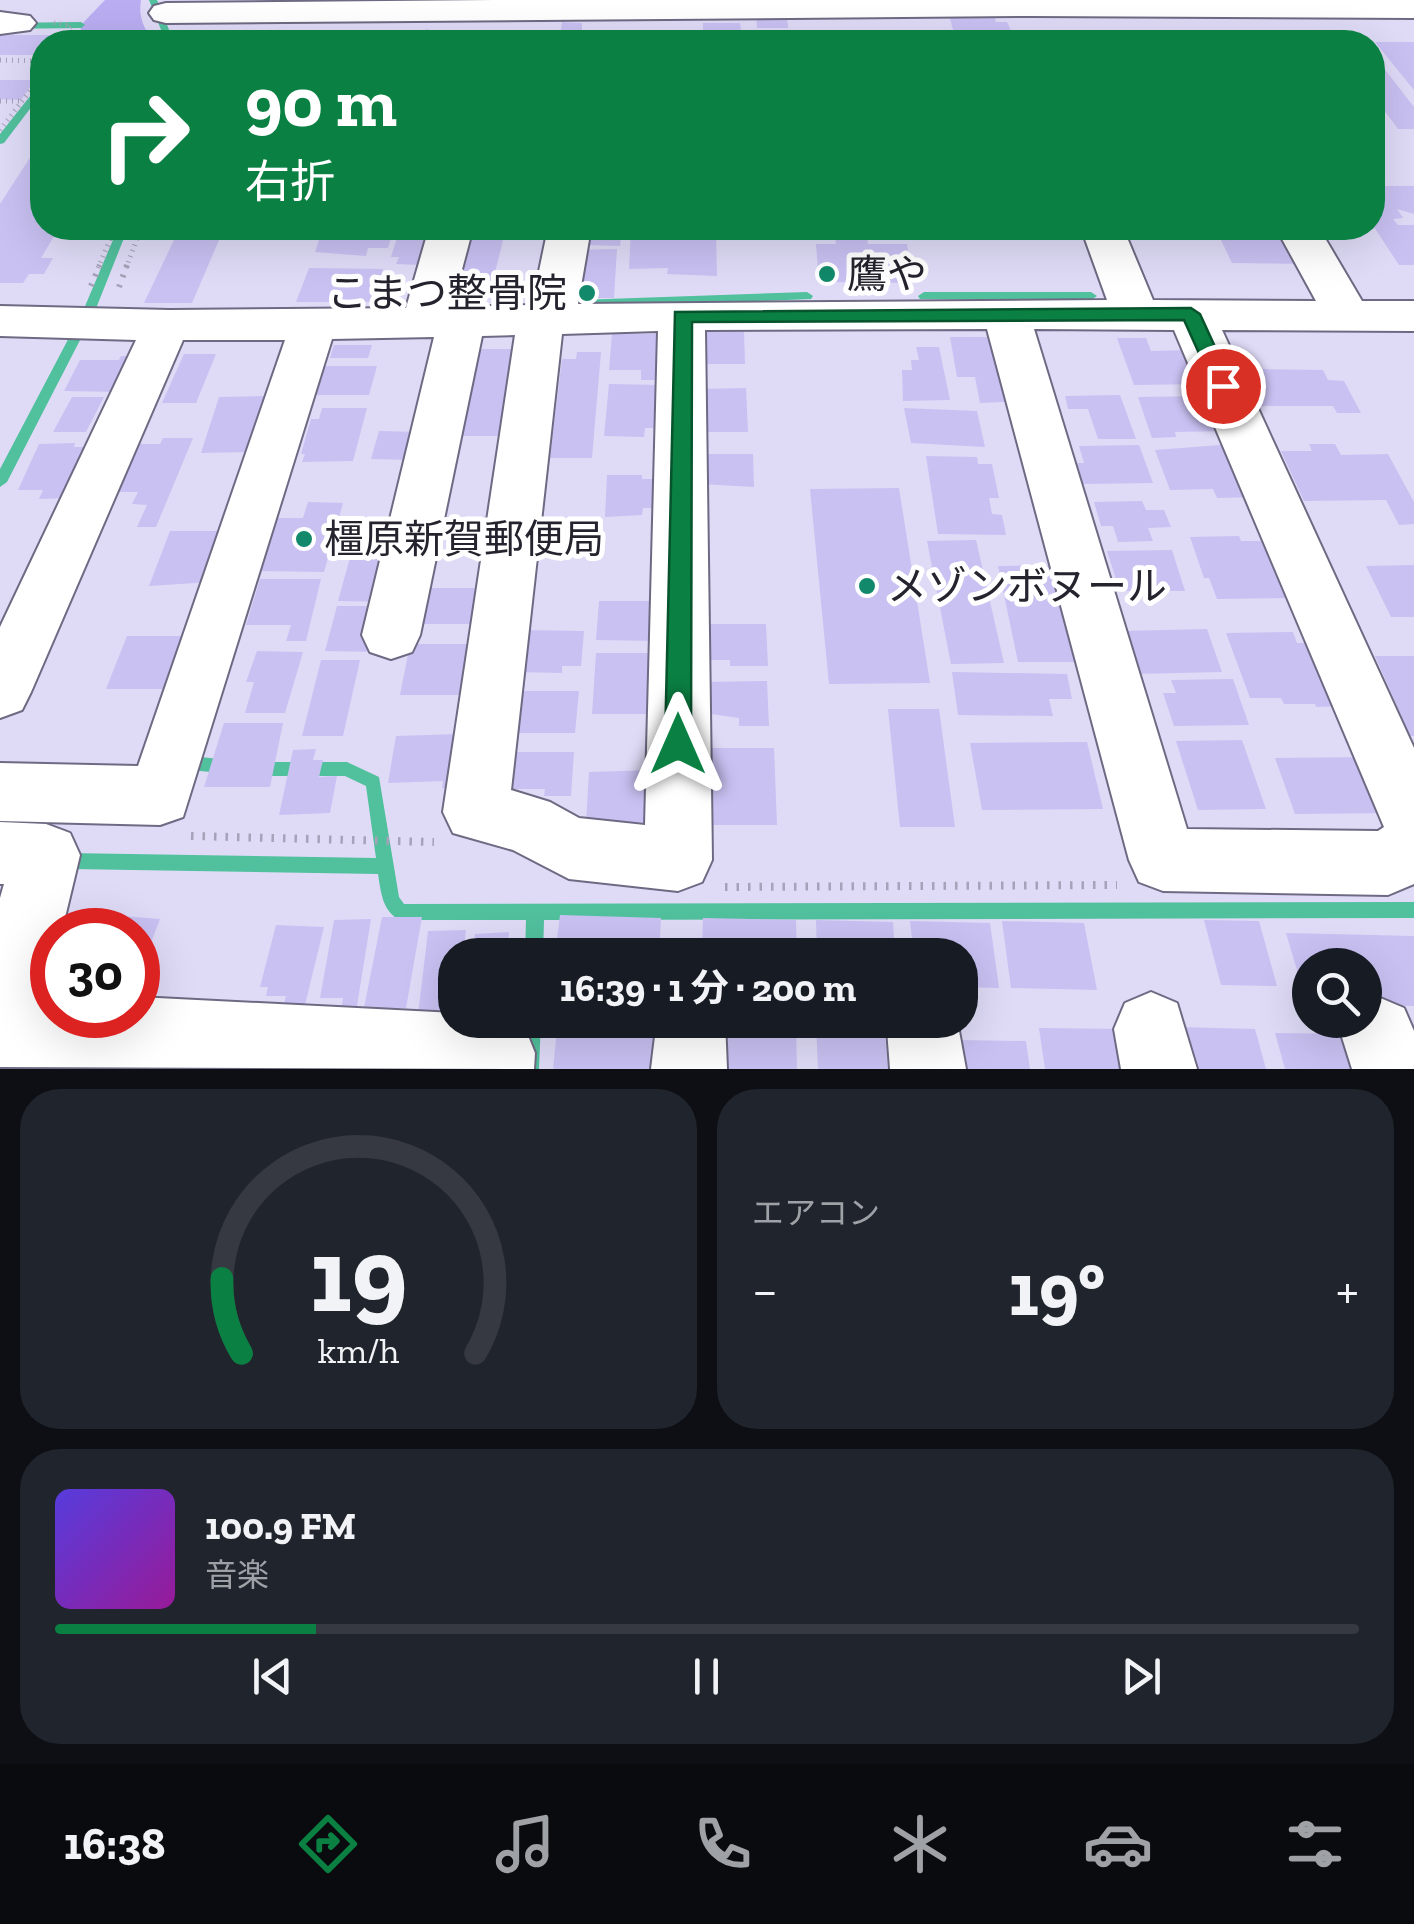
<!DOCTYPE html>
<html lang="ja">
<meta charset="utf-8">
<style>
:root{--surface:#171b24;--page:#20242c;--text:#f1f3f6;--muted:#9ea1a6;--line:#363941;--accent:#0b8043}
body{margin:0;font-family:"Zilla Slab","Noto Sans JP",serif;background:var(--page);color:var(--text);height:100vh;display:flex;flex-direction:column;font-size:38px;white-space:nowrap}
*{box-sizing:border-box;margin:0}
p{font-size:32px;color:var(--muted)}
.icon{flex:none;width:55px;height:55px;fill:none;stroke:currentColor;stroke-width:2;stroke-linecap:round;stroke-linejoin:round}
.map{position:relative;height:1069px;overflow:hidden}
.panel{display:flex;flex-direction:column;gap:20px;padding:20px;background:#0d0f14;flex:1}
.panel>*{flex:none}
.guide{position:absolute;left:30px;top:30px;width:1355px;height:210px;border-radius:40px;box-shadow:0 10px 40px #0002;background:#0b8043;color:#fff;overflow:hidden}
.fabs{position:absolute;left:1292px;top:948px;display:grid;gap:20px}
.fabs a{display:grid;place-items:center;width:90px;height:90px;border-radius:50%;background:var(--surface);box-shadow:0 10px 40px #0002;font-size:50px}
.speed{position:absolute;left:30px;top:908px;display:flex;gap:20px;font-size:50px;font-weight:700;text-align:center}
.speed>*{display:grid;place-content:center;width:130px;height:130px;border-radius:50%;background:var(--surface);box-shadow:0 10px 40px #0002;line-height:1}
.speed .limit{border:15px solid #d22;background:#fff;color:#111}
.pin{position:absolute;display:grid;place-items:center;width:85px;height:85px;color:#fff;margin:-42px;border:5px solid #fff;border-radius:50%;box-shadow:0 2px 10px #0007}
.me{position:absolute;width:110px;margin:-55px;rotate:0deg;stroke-linejoin:round;filter:drop-shadow(0 0 8px #0008)}
.turn{display:flex;align-items:center;gap:35px;height:210px;padding:0 50px;font-size:45px}
.turn .icon{width:130px;height:130px;stroke-width:2.5}
.turn b{display:block;font-size:70px;line-height:85px}
.big{font-size:75px;font-weight:700;line-height:1.1}
.panel .tile{flex:1;display:flex;flex-direction:column;justify-content:center;gap:15px;min-width:0;padding:0 35px;border-radius:40px;background:var(--page)}
.panel .dial{align-items:center;gap:0}
.dial svg{height:260px;overflow:visible;fill:none;stroke:var(--line);stroke-width:7;stroke-linecap:round;text-anchor:middle}
.dial text{fill:var(--text);stroke:none}
.song{display:flex;align-items:center;gap:30px}
.cover{width:120px;height:120px;border-radius:15px;background:linear-gradient(135deg,hsl(250 70% 55%),hsl(300 70% 35%))}
.played{height:10px;border-radius:5px;background:linear-gradient(90deg,var(--accent) 20%,var(--line) 20%)}
.keys{display:flex;justify-content:space-around;direction:ltr}
.heat{display:flex;justify-content:space-between;align-items:center;font-size:55px;direction:ltr}
.panel .tiles{flex:1;display:grid;gap:20px;grid-template-columns:1fr 1fr}
.tile:last-child{grid-column:span 2}
.trip{position:absolute;left:438px;top:938px;width:540px;height:100px;border-radius:40px;background:var(--surface);box-shadow:0 10px 40px #0002;font-weight:700;line-height:100px;text-align:center}
.menu{display:flex;height:160px;justify-content:space-around;align-items:center;background:#090b0e;color:var(--muted)}
.menu .icon{width:70px;height:70px}
.menu .active{color:var(--accent)}
.menu b{font-size:45px;color:var(--text)}
.map>svg:first-child{display:block}
.green{fill:#baadf2}
.lines{fill:none;stroke-linecap:round;stroke-linejoin:round}
.stream{fill:#51c09d;fill-rule:evenodd}
.building{fill:#c9c1f2}
.minor-casing{stroke:#6e6a83;stroke-width:4}
.path-far2{stroke:#a5a2b9;stroke-width:5;stroke-dasharray:1 5;stroke-linecap:butt}
.path-far1{stroke:#a5a2b9;stroke-width:6;stroke-dasharray:2.5 8;stroke-linecap:butt}
.path{stroke:#a5a2b9;stroke-width:8;stroke-dasharray:2.5 9;stroke-linecap:butt}
.minor{fill:#fff;fill-rule:evenodd}
.route{fill:#0b8043;stroke:#07532c;stroke-width:2.5}
.poi-dot{fill:#11896a;stroke:#fff;stroke-width:4}
.labels{text-anchor:middle;stroke-width:10;stroke-linejoin:round;paint-order:stroke}
.poi-label{font-size:40px;fill:#25242e;stroke:#fff;text-anchor:start}
</style>
<div class="map">
<svg width="1414" height="1069" viewBox="0 0 1414 1069">
<rect width="100%" height="100%" fill="#dfdbf7"/>
<path class="green" d="M105,0h36c-3,17 3,30 14,42h-75l1,-17z"/>
<g class="lines">
<g class="stream">
<polygon points="149,0 157,0 174,42 166,42"/>
<polygon points="0,23 81,22 85,25 81,28 0,29"/>
<polygon points="78,35 85,37 81,42 73,42"/>
<polygon points="42,84 42,93 4,143 0,144 0,134 39,85"/>
<polygon points="118,228 128,228 95,311 7,482 0,487 0,469 83,311"/>
<polygon points="807,292 813,296 811,299 578,308 572,304 578,300"/>
<polygon points="924,292 1091,292 1097,296 1091,300 920,299 918,296"/>
<polygon points="181,755 230,760 236,762 238,767 236,772 230,774 181,769 175,767 173,762 175,757"/>
<path d="M256,762h91l32,15 20,120 5,7 1010,-2v16l-870,2 -1,35h-18l1,-35h-126c-18,-9 -19,-28 -22,-46l-307,-5 -9,5 -6,-2 -2,-6 7,-11 6,-2 309,5 -10,-72 -21,-10h-89l-6,-2 -2,-5 2,-5z"/>
<polygon points="523,1020 541,1020 539,1069 521,1069"/>
</g>
</g>
<g class="building">
<polygon points="756,15 787,15 788,28 757,28"/>
<polygon points="949,15 994,15 996,22 1007,22 1016,42 977,42 975,35 959,35 953,30"/>
<polygon points="562,22 582,23 582,42 559,42"/>
<polygon points="703,23 740,23 741,31 736,31 736,39 703,39"/>
<polygon points="426,29 453,36 451,42 401,42 404,33 425,33"/>
<polygon points="755,32 788,32 789,42 756,42"/>
<polygon points="327,33 374,33 371,42 323,42"/>
<polygon points="0,35 70,35 64,42 42,42 42,55 0,55"/>
<polygon points="1375,42 1414,42 1414,90"/>
<polygon points="1372,53 1414,107 1414,129 1398,129 1372,94"/>
<polygon points="0,80 35,80 21,100 0,99"/>
<polygon points="42,139 42,228 59,228 41,258 53,258 44,274 29,274 23,283 0,283 0,204"/>
<polygon points="1372,186 1414,186 1414,214 1397,209 1403,218 1393,219 1398,225 1414,225 1414,265 1399,265 1372,224"/>
<polygon points="176,228 227,228 224,234 172,235"/>
<polygon points="323,228 394,228 388,248 368,248 366,256 315,252"/>
<polygon points="400,228 436,228 428,259 421,265 396,264 399,257 391,257"/>
<polygon points="587,228 622,228 620,246 585,245"/>
<polygon points="631,228 647,228 647,232 688,228 688,233 716,233 717,276 667,274 668,268 629,269"/>
<polygon points="834,228 888,228 888,234 867,233 868,244 907,244 913,283 819,282 816,244 836,244"/>
<polygon points="465,236 504,236 492,285 457,288"/>
<polygon points="1219,236 1296,236 1310,264 1232,263"/>
<polygon points="174,240 219,240 192,303 144,303"/>
<polygon points="617,249 614,298 592,298 592,293 575,293 579,250"/>
<polygon points="309,268 383,269 374,302 296,302"/>
<polygon points="699,332 744,332 745,364 699,364"/>
<polygon points="612,334 662,334 661,380 641,380 641,370 609,370"/>
<polygon points="950,337 1007,337 1022,401 980,403 975,377 957,377"/>
<polygon points="1117,338 1146,338 1151,351 1193,350 1207,384 1134,385"/>
<polygon points="334,345 372,345 368,358 330,358"/>
<polygon points="916,347 939,347 950,400 903,401 902,370 912,370 911,360 919,360"/>
<polygon points="472,349 518,349 505,436 455,436"/>
<polygon points="577,352 601,352 592,458 550,458 562,359 576,359"/>
<polygon points="184,354 216,354 196,403 162,403"/>
<polygon points="121,356 136,356 119,392 64,391 80,360 119,360"/>
<polygon points="1235,361 1247,361 1250,369 1323,370 1328,380 1344,381 1361,413 1337,413 1333,406 1254,406"/>
<polygon points="323,366 377,366 369,395 314,395"/>
<polygon points="609,384 657,385 656,397 662,397 665,428 645,428 644,437 604,436"/>
<polygon points="746,388 748,432 700,432 700,389"/>
<polygon points="1120,395 1136,439 1098,439 1088,409 1068,409 1065,396"/>
<polygon points="273,396 249,452 201,453 219,397"/>
<polygon points="1210,396 1225,431 1175,432 1176,437 1152,438 1138,397"/>
<polygon points="72,397 104,397 86,432 53,432"/>
<polygon points="322,408 367,408 353,461 302,462 305,454 301,454 311,419 319,419"/>
<polygon points="904,408 977,411 985,447 911,443"/>
<polygon points="379,431 421,432 413,460 371,459"/>
<polygon points="163,438 193,438 156,527 137,527 147,505 132,504 138,492 115,492 136,444 160,444"/>
<polygon points="75,443 74,447 90,447 69,498 39,499 43,490 18,490 39,444"/>
<polygon points="1233,444 1255,497 1217,498 1213,489 1170,490 1155,450"/>
<polygon points="1309,444 1335,444 1341,455 1388,454 1414,502 1414,524 1399,525 1386,500 1304,501 1281,451 1312,451"/>
<polygon points="1139,445 1153,483 1083,484 1077,463 1084,463 1079,446"/>
<polygon points="701,454 753,454 754,487 701,484"/>
<polygon points="926,456 977,457 978,464 992,464 999,498 989,498 992,514 1002,515 1006,535 938,534"/>
<polygon points="607,475 642,475 642,479 659,479 658,508 643,508 642,515 605,517"/>
<polygon points="899,488 930,683 829,684 810,489"/>
<polygon points="1142,501 1146,510 1164,510 1171,527 1148,528 1153,541 1118,542 1113,526 1101,526 1094,502"/>
<polygon points="308,502 343,503 324,572 260,571 278,518 303,518"/>
<polygon points="170,531 228,531 211,582 149,586"/>
<polygon points="1239,536 1241,541 1263,541 1267,551 1275,551 1295,598 1217,599 1209,578 1204,578 1190,537"/>
<polygon points="976,540 1004,663 951,664 927,541"/>
<polygon points="1172,550 1185,591 1120,591 1107,551"/>
<polygon points="351,554 404,554 394,602 338,601"/>
<polygon points="1058,565 1083,662 1018,662 998,566"/>
<polygon points="1414,565 1414,617 1391,617 1366,566"/>
<polygon points="260,579 321,579 306,641 286,641 291,625 246,625"/>
<polygon points="423,588 484,588 477,624 415,624"/>
<polygon points="599,601 658,601 656,641 596,640"/>
<polygon points="337,606 391,606 381,652 325,651"/>
<polygon points="710,624 766,624 768,666 730,666 730,660 710,660"/>
<polygon points="1207,629 1222,672 1134,674 1120,631"/>
<polygon points="521,630 584,631 581,666 562,666 562,673 514,672"/>
<polygon points="1293,632 1297,643 1318,643 1345,706 1316,707 1315,704 1284,704 1281,698 1250,698 1226,633"/>
<polygon points="127,636 186,636 174,689 106,689"/>
<polygon points="410,644 474,644 466,695 400,695"/>
<polygon points="257,651 303,652 285,713 245,713 254,682 246,682"/>
<polygon points="596,653 660,653 658,714 592,714"/>
<polygon points="1375,656 1414,656 1414,736 1410,736"/>
<polygon points="321,660 360,660 343,736 302,736"/>
<polygon points="952,672 1067,674 1072,699 1049,699 1053,716 958,715"/>
<polygon points="1233,679 1249,725 1174,726 1163,693 1176,693 1171,680"/>
<polygon points="767,681 769,726 739,726 739,718 704,713 704,682"/>
<polygon points="519,691 579,691 575,733 514,733"/>
<polygon points="888,709 939,709 955,827 900,827"/>
<polygon points="224,723 283,723 270,787 204,787"/>
<polygon points="459,734 453,787 442,788 443,781 388,783 396,736"/>
<polygon points="1242,740 1266,809 1198,810 1176,741"/>
<polygon points="1087,742 1103,809 982,810 970,743"/>
<polygon points="704,748 774,748 777,825 704,825"/>
<polygon points="316,749 313,760 323,760 319,777 337,776 330,813 279,815 293,750"/>
<polygon points="508,752 574,752 571,796 544,796 545,789 504,789"/>
<polygon points="1370,757 1393,813 1295,814 1275,758"/>
<polygon points="657,770 656,822 586,823 589,772"/>
<polygon points="71,912 160,919 138,976 138,930 63,930"/>
<polygon points="560,915 661,918 659,955 555,955"/>
<polygon points="382,917 422,917 406,1008 364,1008"/>
<polygon points="703,918 796,920 797,955 702,952"/>
<polygon points="371,919 356,1012 341,1012 343,998 320,998 334,920"/>
<polygon points="816,920 893,922 895,955 817,955"/>
<polygon points="1204,920 1259,921 1277,986 1221,985"/>
<polygon points="910,921 990,923 999,988 960,987 960,955 933,955 932,949 913,948"/>
<polygon points="1002,921 1084,923 1097,990 1011,988"/>
<polygon points="276,925 324,927 302,1017 281,1016 286,996 266,996 268,987 260,987"/>
<polygon points="466,930 463,955 455,955 455,1005 444,1005 444,1014 418,1015 428,931"/>
<polygon points="509,932 508,955 473,955 475,934"/>
<polygon points="1286,933 1414,936 1414,1006 1365,1005 1365,965 1310,965 1309,1010"/>
<polygon points="558,1020 656,1021 654,1069 553,1069"/>
<polygon points="721,1025 796,1027 797,1069 720,1069"/>
<polygon points="816,1025 884,1026 888,1069 818,1069"/>
<polygon points="1177,1027 1255,1029 1266,1069 1186,1069"/>
<polygon points="1039,1028 1122,1029 1124,1069 1045,1069"/>
<polygon points="1275,1033 1354,1034 1365,1069 1285,1069"/>
<polygon points="956,1040 1026,1041 1030,1069 959,1069"/>
</g>
<g class="lines">
<defs>
<g id="minor">
<polygon points="493,0 1414,0 1414,18 1031,16 166,23 154,20 149,13 154,6 166,3"/>
<polygon points="0,12 30,16 36,23 30,30 0,34"/>
<path d="M429,228h44l-21,79 80,-2 16,-77h43l-13,76 529,-4 -26,-72h42l30,72 163,1 -40,-73h43l43,73h52v30l-192,-1 192,418v136l-26,11 -225,-4 -24,-9 -10,-22 -142,-531 -282,1 7,530 -10,22 -24,9 -109,-12 -56,-29 -60,-17 -10,-21 72,-477 -33,1 -62,299 -8,17 -21,7 -21,-7 -8,-17 72,-298 -102,2 -149,478 -23,8 -160,-4v-58l138,3 147,-426h-102l-152,352 -9,18 -22,8v-91l136,-287 -136,-4v-30l170,4 236,-2zM1034,329l140,1 210,497 -6,4 -191,-2zM658,331l-13,494 -66,-7 -29,-16 -39,-12 51,-456z"/>
<polygon points="0,822 46,824 70,833 80,855 62,930 52,930 52,967 46,992 52,993 52,1015 138,1015 138,997 455,1013 455,1020 508,1020 524,1026 535,1053 534,1069 0,1067 0,898 4,884 0,884"/>
<polygon points="1151,992 1177,1003 1197,1069 1121,1069 1114,1029 1125,1003"/>
<polygon points="1378,997 1404,1008 1414,1031 1414,1069 1352,1069 1341,1034 1347,1020 1365,1020 1365,1002"/>
<polygon points="657,1020 725,1020 727,1069 651,1069"/>
<polygon points="891,1020 957,1020 966,1069 890,1069 887,1029"/>
</g>
</defs>
<use href="#minor" class="minor-casing"/>
<g class="path-far2">
<polyline points="54,23 71,26 68,29 73,36 68,42"/>
<polyline points="0,60 42,61"/>
<polyline points="0,101 21,101"/>
<polyline points="0,130 42,75"/>
<polyline points="98,268 115,228"/>
<polyline points="126,268 141,228"/>
</g>
<g class="path-far1">
<polyline points="91,286 100,265"/>
<polyline points="119,287 127,265"/>
</g>
<g class="path">
<polyline points="191,836 434,842"/>
<polyline points="725,887 1117,885"/>
</g>
<use href="#minor" class="minor"/>
</g>
<polygon class="route" points="1191,308 1200,314 1233,386 1230,391 1216,391 1184,320 692,322 691,744 687,753 678,756 669,753 665,744 675,312"/>
<g class="poi-dot">
<circle cx="827" cy="274" r="10"/>
<circle cx="587" cy="293" r="10"/>
<circle cx="304" cy="539" r="10"/>
<circle cx="867" cy="586" r="10"/>
</g>
<g class="labels">
<g class="poi-label">
<text x="847" y="288">鷹や</text>
<text x="567" y="307" text-anchor="end">こまつ整骨院</text>
<text x="324" y="553">橿原新賀郵便局</text>
<text x="887" y="600">メゾンボヌール</text>
</g>
</g>
</svg>
<div class="fabs">
<a><svg class="icon" aria-label="search" viewBox="0 0 24 24"><circle cx="10" cy="10" r="6"/><path d="M15 15l6 6"/></svg></a>
</div>
<div class="speed"><div class="limit">30</div></div>
<div class="pin" style="left:1223px;top:386px;background:#d93025"><svg class="icon" aria-label="arrive" viewBox="0 0 24 24"><path d="M6 21V4h12l-3 4 3 4H6"/></svg></div>
<svg class="me" style="left:678px;top:744px" viewBox="-20 -20 40 40"><path d="M0-17L14 15 0 8-14 15z" fill="#0b8043" stroke="#fff" stroke-width="4"/></svg>
<div class="trip">16:39 · 1 分 · 200 m</div>
<div class="guide">
<div class="turn"><svg class="icon" aria-label="right" viewBox="0 0 24 24"><path d="M7 20v-9h11M14 6l5 5-5 5"/></svg><div><b>90 m</b>右折</div></div>
</div>
</div>
<section class="panel">
<div class="tiles">
<div class="tile dial"><svg viewBox="0 0 100 80">
<path d="M14 69A42 42 0 1 1 86 69"/>
<path d="M14 69A42 42 0 0 1 8 46" stroke="#0b8043"/>
<text x="50" y="56" font-size="32" font-weight="700">19</text>
<text x="50" y="72" font-size="11">km/h</text>
</svg></div>
<div class="tile"><p>エアコン</p>
<div class="heat"><a>−</a><b class="big">19°</b><a>+</a></div>
</div>
<div class="tile">
<div class="song"><i class="cover"></i><div><b>100.9 FM</b><p>音楽</p></div></div>
<div class="played"></div>
<div class="keys"><svg class="icon" aria-label="previous" viewBox="0 0 24 24"><path d="M18 5L8 12l10 7zM5 5v14"/></svg><svg class="icon" aria-label="pause" viewBox="0 0 24 24"><path d="M8 5v14M16 5v14"/></svg><svg class="icon" aria-label="next" viewBox="0 0 24 24"><path d="M6 5l10 7-10 7zM19 5v14"/></svg></div>
</div>
</div>
</section>
<nav class="menu">
<b>16:38</b>
<svg class="icon active" aria-label="directions" viewBox="0 0 24 24"><path d="M12 3l9 9-9 9-9-9zM9 14v-3h6M13 9l2 2-2 2"/></svg>
<svg class="icon" aria-label="music" viewBox="0 0 24 24"><path d="M9 18V5l10-2v13"/><circle cx="6" cy="18" r="3"/><circle cx="16" cy="16" r="3"/></svg>
<svg class="icon" aria-label="phone" viewBox="0 0 24 24"><path d="M5 4h4l2 5-3 2q2 4 5 5l2-3 5 2v4C11 20 4 13 5 4z"/></svg>
<svg class="icon" aria-label="climate" viewBox="0 0 24 24"><path d="M12 3v18M4 7l16 10M4 17L20 7"/></svg>
<svg class="icon" aria-label="car" viewBox="0 0 24 24"><path d="M5 17H2v-5l4-1 3-4h7l3 4 3 1v5h-3M9 17h6M6 11h13"/><circle cx="7" cy="17" r="2"/><circle cx="17" cy="17" r="2"/></svg>
<svg class="icon" aria-label="filters" viewBox="0 0 24 24"><path d="M4 7h16M4 17h16"/><circle cx="9" cy="7" r="2"/><circle cx="15" cy="17" r="2"/></svg>
</nav>
